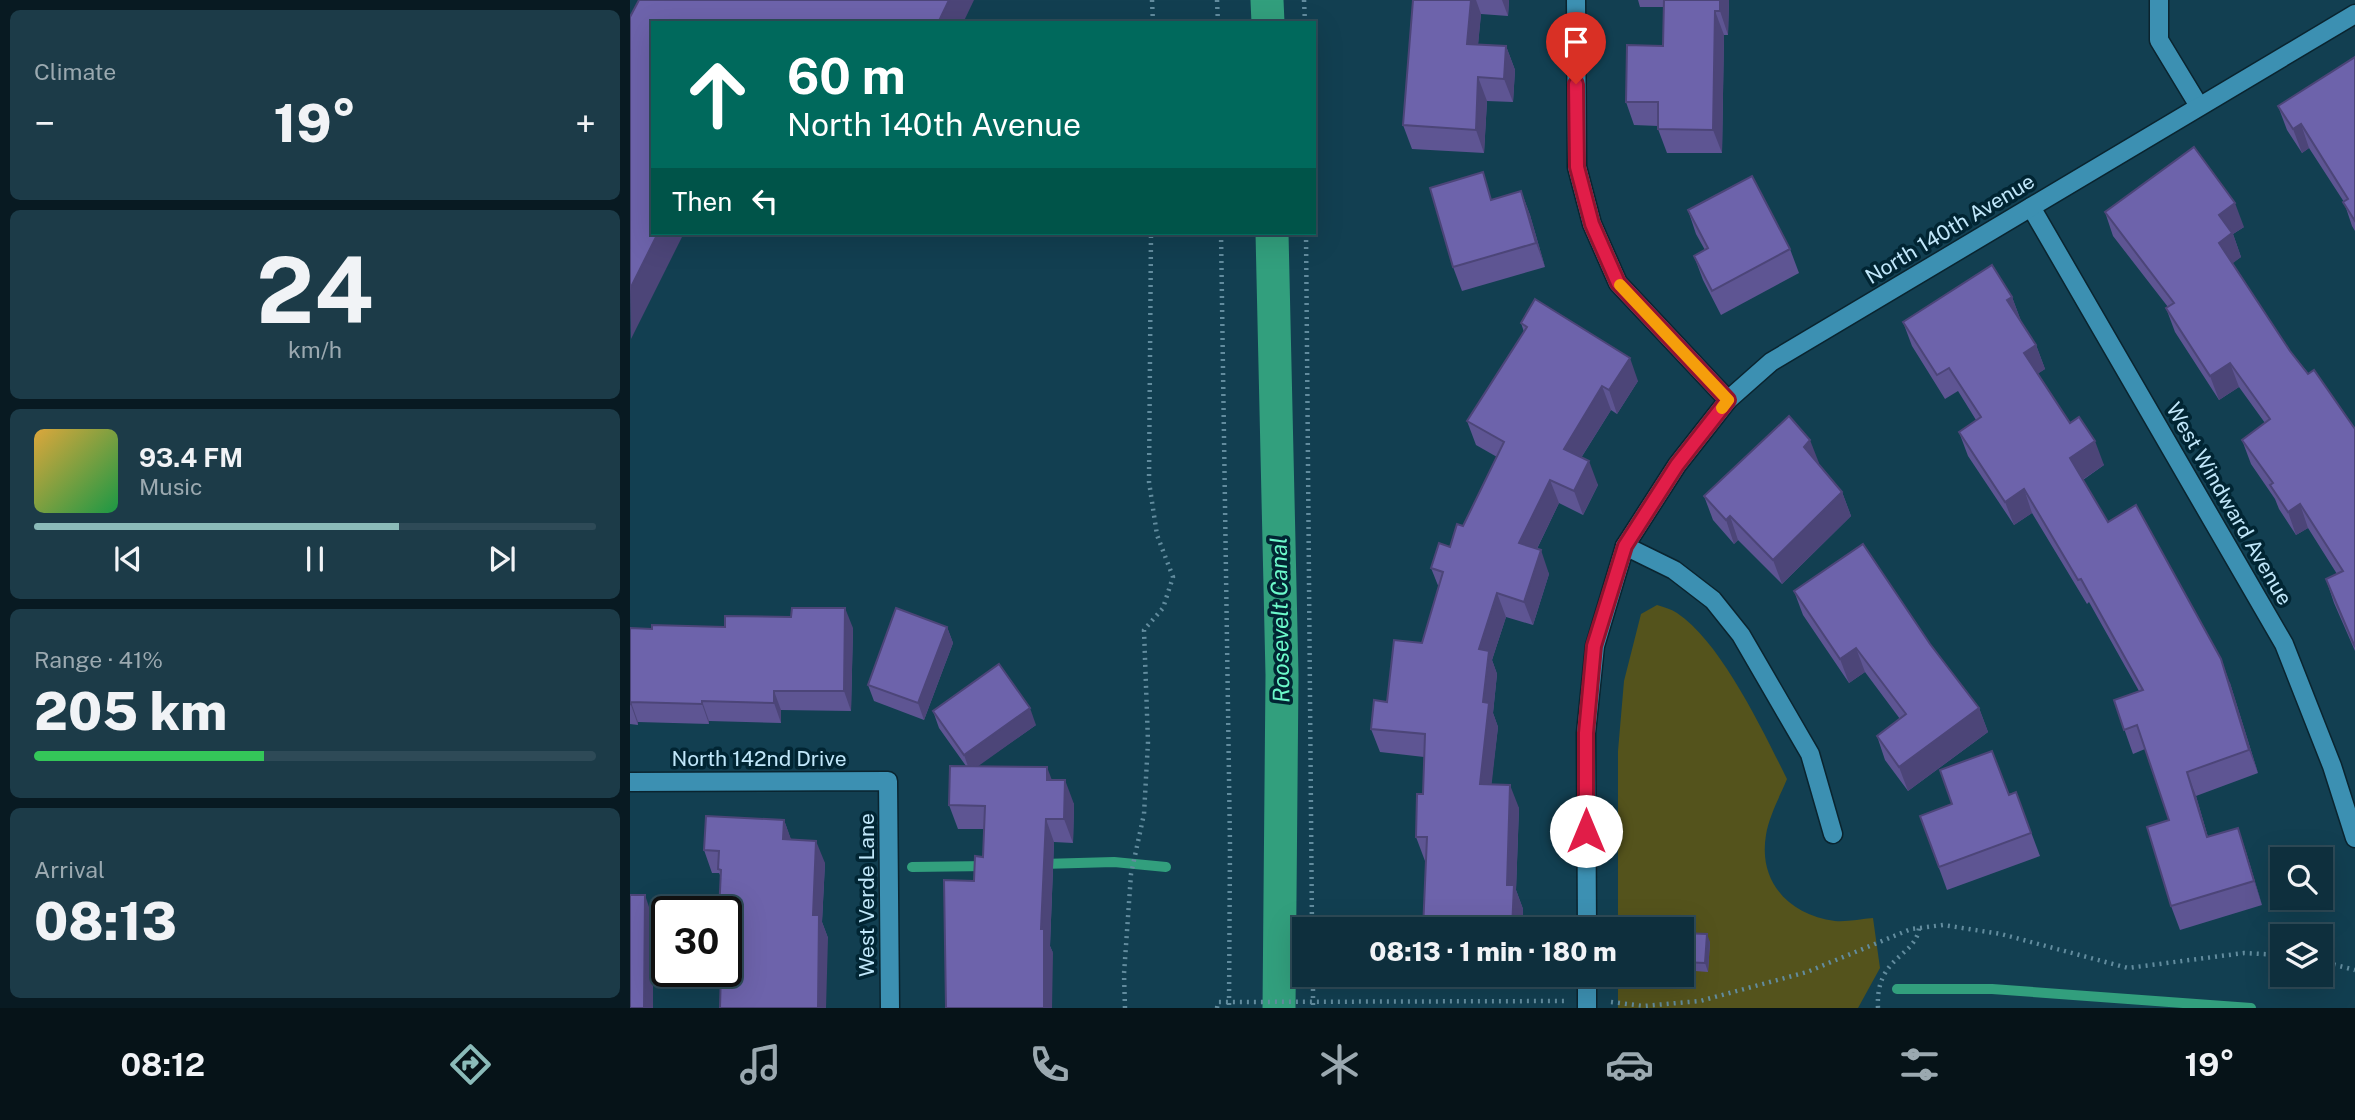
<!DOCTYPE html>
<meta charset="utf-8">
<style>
:root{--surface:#0e2f3d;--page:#1c3b48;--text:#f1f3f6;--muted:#9ba9b0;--line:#2e4a57;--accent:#8bbbb9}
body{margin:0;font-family:"Public Sans",sans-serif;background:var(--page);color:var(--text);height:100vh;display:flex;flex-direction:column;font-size:26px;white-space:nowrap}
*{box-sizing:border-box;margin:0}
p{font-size:23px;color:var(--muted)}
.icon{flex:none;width:38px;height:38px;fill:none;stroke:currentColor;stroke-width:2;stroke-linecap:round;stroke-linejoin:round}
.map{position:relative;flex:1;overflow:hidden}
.drawer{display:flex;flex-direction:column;gap:10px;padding:10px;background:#081a22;width:630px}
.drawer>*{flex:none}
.hud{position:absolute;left:21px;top:21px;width:665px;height:214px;border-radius:0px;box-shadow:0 7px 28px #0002,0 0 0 2px var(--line);background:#00695c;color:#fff;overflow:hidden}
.controls{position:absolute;left:1640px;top:847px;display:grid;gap:14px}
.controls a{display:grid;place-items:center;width:63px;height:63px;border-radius:0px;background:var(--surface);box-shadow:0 7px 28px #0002,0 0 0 2px var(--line);font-size:35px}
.speed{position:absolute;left:21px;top:896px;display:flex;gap:14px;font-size:35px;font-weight:700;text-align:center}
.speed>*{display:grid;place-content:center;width:91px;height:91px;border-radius:50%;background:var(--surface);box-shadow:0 7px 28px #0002,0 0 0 2px var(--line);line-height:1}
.speed .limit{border:4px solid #111;border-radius:10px;background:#fff;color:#111}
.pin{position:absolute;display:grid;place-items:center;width:60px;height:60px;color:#fff;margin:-72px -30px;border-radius:50% 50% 50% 0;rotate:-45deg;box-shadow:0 0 7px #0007}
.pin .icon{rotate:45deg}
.me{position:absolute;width:77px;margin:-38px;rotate:0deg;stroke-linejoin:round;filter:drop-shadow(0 0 5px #0008)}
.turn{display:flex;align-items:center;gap:24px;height:147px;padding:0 21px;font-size:32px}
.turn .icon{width:91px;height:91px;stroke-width:2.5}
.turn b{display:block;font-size:49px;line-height:60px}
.then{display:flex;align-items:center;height:66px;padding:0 21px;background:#0003;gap:14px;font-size:26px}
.big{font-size:52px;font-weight:800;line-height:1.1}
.drawer .card{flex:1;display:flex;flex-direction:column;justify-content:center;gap:10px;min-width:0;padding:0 24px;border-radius:10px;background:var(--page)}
.drawer .dial{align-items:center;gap:0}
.dial b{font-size:91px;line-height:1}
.song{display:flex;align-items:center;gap:21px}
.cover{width:84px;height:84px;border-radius:10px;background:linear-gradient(135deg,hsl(40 70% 55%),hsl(140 70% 35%))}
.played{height:7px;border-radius:4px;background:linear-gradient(90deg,var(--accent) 65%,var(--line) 65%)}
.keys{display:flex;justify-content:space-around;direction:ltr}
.heat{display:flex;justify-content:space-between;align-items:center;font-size:38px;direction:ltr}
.charge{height:10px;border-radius:5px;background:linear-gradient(90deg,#34c759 41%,var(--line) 0)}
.trip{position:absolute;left:662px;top:917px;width:402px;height:70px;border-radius:0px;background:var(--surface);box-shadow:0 7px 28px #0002,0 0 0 2px var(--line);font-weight:800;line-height:70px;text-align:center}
.menu{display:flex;height:112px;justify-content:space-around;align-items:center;background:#061318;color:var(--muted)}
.menu .icon{width:49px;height:49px}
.menu .on{color:var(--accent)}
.menu b{font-size:32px;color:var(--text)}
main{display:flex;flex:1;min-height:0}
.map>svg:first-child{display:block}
.green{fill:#54531c}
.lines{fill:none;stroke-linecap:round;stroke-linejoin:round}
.stream{stroke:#329f7d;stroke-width:10}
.canal{stroke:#329f7d;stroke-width:33}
.street-casing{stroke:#0a242f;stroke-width:21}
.path{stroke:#628c9e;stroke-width:4.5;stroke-dasharray:2 5;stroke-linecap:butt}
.street{stroke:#3c90b2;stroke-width:18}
.wall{fill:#5e5593}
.shaded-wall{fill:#4c4578}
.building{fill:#6d63ab;stroke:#4c4578;stroke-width:2}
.route-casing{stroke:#92132f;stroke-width:18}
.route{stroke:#e11d48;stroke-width:12}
.slow{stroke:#f59e0b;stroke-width:12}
.labels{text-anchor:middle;stroke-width:7;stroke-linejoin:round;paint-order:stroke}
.street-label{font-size:21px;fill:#c1e7fa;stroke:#012533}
.water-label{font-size:23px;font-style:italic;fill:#6cf9ca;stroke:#012533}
</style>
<main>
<section class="drawer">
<div class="card"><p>Climate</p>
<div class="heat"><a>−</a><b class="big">19°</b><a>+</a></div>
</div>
<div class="card dial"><b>24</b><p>km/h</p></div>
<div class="card">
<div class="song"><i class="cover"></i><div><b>93.4 FM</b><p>Music</p></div></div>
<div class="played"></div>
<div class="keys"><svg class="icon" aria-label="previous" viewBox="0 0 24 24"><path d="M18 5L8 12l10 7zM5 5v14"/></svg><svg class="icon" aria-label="pause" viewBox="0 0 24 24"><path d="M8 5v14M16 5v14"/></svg><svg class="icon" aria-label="next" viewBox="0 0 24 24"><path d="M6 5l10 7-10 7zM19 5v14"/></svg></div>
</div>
<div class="card"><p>Range · 41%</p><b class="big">205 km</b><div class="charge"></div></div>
<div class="card"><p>Arrival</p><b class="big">08:13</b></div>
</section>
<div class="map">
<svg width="1725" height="1008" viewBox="0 0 1725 1008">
<rect width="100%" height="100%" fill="#123f51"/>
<path class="green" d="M1027,605c6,2 14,4 20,8 44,29 86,118 110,166 -7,17 -18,37 -21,56 -8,47 23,80 69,86 12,1 26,-2 38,-3l7,50 -22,40h-240v-33h64v-46h-64v-178l6,-70 17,-67z"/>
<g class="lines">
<g class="stream">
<polyline points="412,864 484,862 536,867"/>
<polyline points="282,867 358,866"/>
<polyline points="1267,989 1362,989 1621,1008"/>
</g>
<g class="canal">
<polyline points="637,0 638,23"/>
<polyline points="642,233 652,675 649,1008"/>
</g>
<defs>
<g id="street">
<polyline points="946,0 947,167 962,224 988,283 1098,400"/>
<polyline points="1529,0 1529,40 1569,106"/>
<polyline points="1401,207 1654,644 1702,766 1725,838"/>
<polyline points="995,546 1044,570 1083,600 1111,635 1180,754 1203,834"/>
<polyline points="0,782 258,781 260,1008"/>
<polyline points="957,929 956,733 965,646 995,546 1047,465 1098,400 1141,362 1725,14"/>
<polyline points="957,975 957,1008"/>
</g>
</defs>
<use href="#street" class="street-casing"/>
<g class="path">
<polyline points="522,0 523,23"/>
<polyline points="587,0 588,23"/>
<polyline points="674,0 675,23"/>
<polyline points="591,233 600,845 599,1008"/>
<polyline points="676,233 682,929"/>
<polyline points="1690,942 1693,939"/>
<polyline points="1690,961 1725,970"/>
<polyline points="683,975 683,1008"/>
<polyline points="981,1002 1014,1006 1070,1001 1177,972 1281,929 1313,925 1371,934 1498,968 1614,953 1652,955"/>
<polyline points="495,1008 494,974 501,874 514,814 518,742 514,630 533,608 543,577 527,535 519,482 521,233"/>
<polyline points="587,1008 588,1002 599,1002 934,1001"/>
<path d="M1248,1008c-3,-52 38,-51 41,-80"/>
</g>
<use href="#street" class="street"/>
</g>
<g class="wall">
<polygon points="783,0 879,0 878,16 851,14 848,44 876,46 885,70 883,102 857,101 854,153 782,149 773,125"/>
<polygon points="1008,0 1099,0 1098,35 1094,35 1092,153 1037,153 1028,129 1028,126 1004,125 996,102 1033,46 1034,7 1010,7"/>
<polygon points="1725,57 1725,231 1722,226 1714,202 1679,148 1672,153 1657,130 1648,106"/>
<polygon points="891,191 900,215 915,267 832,291 823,267 863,200"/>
<polygon points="1058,210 1160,249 1169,273 1091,315 1073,280 1064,256 1075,250 1066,234"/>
<polygon points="1475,212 1614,227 1603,234 1611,257 1602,263 1660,351 1725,429 1725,651 1704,603 1696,579 1707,574 1678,528 1666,535 1649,509 1645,499 1621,464 1612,440 1635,423 1609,387 1589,400 1545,332 1536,308 1538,307 1483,236"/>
<polygon points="1382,297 1391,321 1406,345 1415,369 1407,374 1440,423 1474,465 1453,480 1478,522 1600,683 1628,773 1566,796 1578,837 1608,828 1616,852 1632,905 1550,930 1541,906 1539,820 1515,749 1503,754 1484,700 1509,691 1459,602 1457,604 1402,513 1384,525 1338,456 1329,432 1346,420 1328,391 1315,399 1282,346 1273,322"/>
<polygon points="891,323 1008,381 987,414 981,410 951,458 968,485 953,515 929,503 907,549 919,574 903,625 876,617 862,660 867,674 863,713 868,727 861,784 889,808 886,890 893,909 892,929 793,929 796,861 795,861 786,837 793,794 794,757 750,752 741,729 792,643 809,588 801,568 820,547 833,526 867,457 846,445 837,421 894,332"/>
<polygon points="1189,463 1188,464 1212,492 1221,516 1152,584 1108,540 1104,544 1083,520 1074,496"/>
<polygon points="1164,591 1300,644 1349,708 1358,732 1278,791 1255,760 1247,736 1270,719 1235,672 1219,683 1173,615"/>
<polygon points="95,627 223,628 221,711 151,710 151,723 79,721 79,724 8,722 8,725 0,724 0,628 22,629"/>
<polygon points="317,627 323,643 294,720 244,701 238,685"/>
<polygon points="303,711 406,725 347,766 422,780 444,804 443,843 424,842 420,946 423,953 344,881 353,857 354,829 328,829 319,805 336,766 309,728"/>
<polygon points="1386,792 1410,856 1317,890 1290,816"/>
<polygon points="154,820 161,840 195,863 192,922 198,938 96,971 91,877 89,873 82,873 74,850"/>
<polygon points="1052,933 1080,942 1078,972 1052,970"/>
</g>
<g class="shaded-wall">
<polygon points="319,0 344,0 333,23 308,23"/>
<polygon points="841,0 846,0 851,14 846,67 837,44"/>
<polygon points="872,0 879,0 878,16"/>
<polygon points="1090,0 1099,0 1098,35 1090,11"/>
<polygon points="1085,11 1094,35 1092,153 1083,130"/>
<polygon points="876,46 885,70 883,102 874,79"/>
<polygon points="848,77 857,101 854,153 846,130"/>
<polygon points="1671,124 1679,148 1672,153 1663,129"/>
<polygon points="891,191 900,215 915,267 906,243"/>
<polygon points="1605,203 1614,227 1603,234 1611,257 1598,267 1589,243 1589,215"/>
<polygon points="28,233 54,233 1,339 0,289"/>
<polygon points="1382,297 1391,321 1377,300"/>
<polygon points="1406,345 1415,369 1403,377 1394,353"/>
<polygon points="1000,358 1008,381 987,414 979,390"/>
<polygon points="1600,363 1609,387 1589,400 1580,376"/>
<polygon points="972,386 981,410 942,472 934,449"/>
<polygon points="1180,440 1189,463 1182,471 1174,447"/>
<polygon points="1465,441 1474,465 1449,482 1440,458"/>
<polygon points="959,461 968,485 953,515 944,491"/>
<polygon points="920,480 929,503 898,567 889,543"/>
<polygon points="1394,489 1402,513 1384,525 1375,502"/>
<polygon points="1212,492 1221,516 1152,584 1143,560"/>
<polygon points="1670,504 1678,528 1666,535 1658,512"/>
<polygon points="1100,516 1108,540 1104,544 1096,520"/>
<polygon points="911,550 919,574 903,625 894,602"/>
<polygon points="867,593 876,617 862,660 867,674 863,713 868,727 859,808 850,784 853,702 849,649"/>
<polygon points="215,608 223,628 221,711 214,691"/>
<polygon points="317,627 323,643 294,720 288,703"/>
<polygon points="1226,648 1235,672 1219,683 1210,659"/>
<polygon points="1591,659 1600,683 1628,773 1619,750"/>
<polygon points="144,691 151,710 151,723 144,703"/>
<polygon points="72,701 79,721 79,724 72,704"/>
<polygon points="1,702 8,722 8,725 1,705"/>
<polygon points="400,708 406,725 340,772 334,755"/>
<polygon points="1349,708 1358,732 1278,791 1269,767"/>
<polygon points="417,767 426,791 417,780"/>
<polygon points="1557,772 1566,796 1585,861 1577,837"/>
<polygon points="435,780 444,804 443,843 434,819"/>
<polygon points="880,785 889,808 886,890 893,909 892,929 882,929 877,885"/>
<polygon points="416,819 424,842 420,946 423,953 422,1008 414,1008 411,929"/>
<polygon points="154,820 162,842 153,839"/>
<polygon points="1608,828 1616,852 1632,905 1624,881"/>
<polygon points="186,841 195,863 192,922 198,938 196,1008 188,1008 183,915"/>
<polygon points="15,895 23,919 23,1008 14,1008"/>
<polygon points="1077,934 1080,942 1078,972 1075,963"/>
</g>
<g class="building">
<polygon points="9,0 319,0 308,23 23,23 23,233 28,233 0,289 0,17"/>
<polygon points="783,0 841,0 837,44 876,46 874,79 848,77 846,130 773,125"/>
<polygon points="1034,0 1090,0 1090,11 1085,11 1083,130 1028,129 1028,102 996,102 997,45 1033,46"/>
<polygon points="1725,57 1725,221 1713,202 1718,199 1671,124 1663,129 1648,106"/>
<polygon points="1564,147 1605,203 1589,215 1602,233 1589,243 1660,351 1678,374 1684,370 1725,429 1725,647 1696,579 1713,571 1670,504 1658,512 1640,485 1643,483 1612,440 1640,419 1600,363 1580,376 1536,308 1544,303 1475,212"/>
<polygon points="853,172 861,200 891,191 906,243 823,267 800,188"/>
<polygon points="1122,176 1160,249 1082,291 1064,256 1078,248 1058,210"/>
<polygon points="1362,265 1382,297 1377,300 1406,345 1394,353 1440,423 1449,417 1465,441 1440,458 1478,522 1506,505 1591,659 1619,750 1557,772 1577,837 1608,828 1624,881 1541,906 1517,827 1539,820 1507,725 1494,730 1484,700 1513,690 1451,579 1448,580 1394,489 1375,502 1329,432 1351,417 1319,368 1307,375 1273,322"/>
<polygon points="905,299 1000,358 979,390 972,386 934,449 959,461 944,491 920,480 889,543 911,550 894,602 867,593 849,649 859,651 853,702 859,703 850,784 880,785 877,885 884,885 882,929 793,929 797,837 786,837 787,794 793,794 795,734 741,729 744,700 757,702 764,640 792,643 813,572 801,568 809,543 820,547 827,524 833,526 874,442 837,421 897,327 891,323"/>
<polygon points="1159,416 1180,440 1174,447 1212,492 1143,560 1100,516 1096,520 1074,496"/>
<polygon points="1233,544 1300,644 1349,708 1269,767 1247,736 1276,714 1226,648 1210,659 1164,591"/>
<polygon points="162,608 215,608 214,691 144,691 144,703 72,701 72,704 1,702 0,705 0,628 22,629 22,625 95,627 95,616 161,617"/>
<polygon points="266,608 317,627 288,703 238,685"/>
<polygon points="369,664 400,708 334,755 303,711"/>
<polygon points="1362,751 1379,795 1386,792 1401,833 1309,867 1290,816 1322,804 1310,770"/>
<polygon points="320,766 417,767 417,780 435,780 434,819 416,819 411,929 414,929 414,1008 316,1008 314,880 344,881 345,856 353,857 355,806 319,805"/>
<polygon points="76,816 154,820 153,839 186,841 183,915 189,915 188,1008 90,1008 91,971 96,971 96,912 89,912 91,870 88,869 89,851 74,850"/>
<polygon points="0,895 15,895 14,1008 0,1008"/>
<polygon points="1052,933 1077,934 1075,963 1052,962"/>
</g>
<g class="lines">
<defs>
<polyline id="route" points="946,84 947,167 962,224 988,283 1098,400 1047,465 995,546 964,646 956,733 956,831"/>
</defs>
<use href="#route" class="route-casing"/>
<use href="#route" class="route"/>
<polyline class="slow" points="990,285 1098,400 1092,408"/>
</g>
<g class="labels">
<g class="street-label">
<text transform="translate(1320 229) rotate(-31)" y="7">North 140th Avenue</text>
<text transform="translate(1599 504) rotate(60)" y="7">West Windward Avenue</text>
<text x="129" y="766">North 142nd Drive</text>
<text transform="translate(237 895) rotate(-90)" y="7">West Verde Lane</text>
</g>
<g class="water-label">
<text transform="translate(650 620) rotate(-91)" y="8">Roosevelt Canal</text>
</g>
</g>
</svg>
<div class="controls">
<a><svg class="icon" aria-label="search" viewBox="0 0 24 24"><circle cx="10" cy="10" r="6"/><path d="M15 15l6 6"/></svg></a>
<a><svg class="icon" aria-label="layers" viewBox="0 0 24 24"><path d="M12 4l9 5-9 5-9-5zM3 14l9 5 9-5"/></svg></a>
</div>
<div class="speed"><div class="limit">30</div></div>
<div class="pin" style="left:946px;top:84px;background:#d93025"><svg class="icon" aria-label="arrive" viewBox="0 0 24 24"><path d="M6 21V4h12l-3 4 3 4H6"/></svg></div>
<svg class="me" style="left:956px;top:831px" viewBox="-20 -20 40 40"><circle r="19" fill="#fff"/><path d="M0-13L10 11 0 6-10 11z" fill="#e11d48"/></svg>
<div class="trip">08:13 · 1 min · 180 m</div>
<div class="hud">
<div class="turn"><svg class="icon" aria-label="ahead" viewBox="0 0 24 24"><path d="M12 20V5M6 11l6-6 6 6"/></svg><div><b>60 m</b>North 140th Avenue</div></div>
<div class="then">Then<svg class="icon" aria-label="left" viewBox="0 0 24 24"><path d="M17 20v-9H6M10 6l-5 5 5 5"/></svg></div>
</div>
</div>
</main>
<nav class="menu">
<b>08:12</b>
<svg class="icon on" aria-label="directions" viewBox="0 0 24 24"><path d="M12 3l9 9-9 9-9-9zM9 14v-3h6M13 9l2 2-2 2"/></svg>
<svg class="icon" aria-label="music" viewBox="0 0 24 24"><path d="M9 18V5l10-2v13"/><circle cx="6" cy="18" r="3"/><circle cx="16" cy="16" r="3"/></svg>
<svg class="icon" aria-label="phone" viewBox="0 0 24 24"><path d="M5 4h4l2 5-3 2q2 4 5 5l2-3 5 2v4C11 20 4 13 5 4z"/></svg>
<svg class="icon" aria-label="climate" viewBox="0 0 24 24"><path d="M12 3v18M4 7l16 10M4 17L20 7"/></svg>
<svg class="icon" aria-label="car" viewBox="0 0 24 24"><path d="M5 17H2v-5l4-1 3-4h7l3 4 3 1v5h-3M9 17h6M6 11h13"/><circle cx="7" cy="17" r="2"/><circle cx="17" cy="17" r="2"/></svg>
<svg class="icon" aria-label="filters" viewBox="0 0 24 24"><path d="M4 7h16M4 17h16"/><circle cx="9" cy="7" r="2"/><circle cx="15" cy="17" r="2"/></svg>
<b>19°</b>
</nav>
